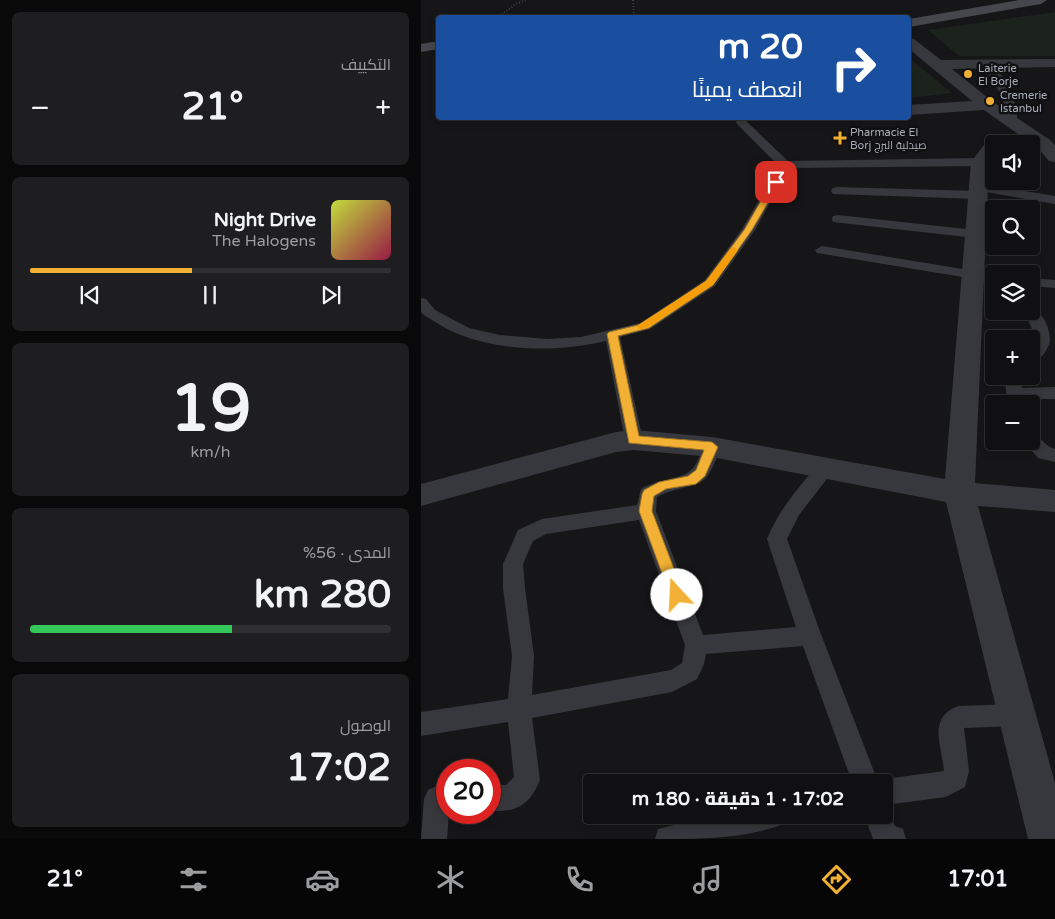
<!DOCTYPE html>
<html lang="ar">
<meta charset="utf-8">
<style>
:root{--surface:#101012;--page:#1e1e20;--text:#f1f3f6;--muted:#9c9d9f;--line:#303032;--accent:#f2b134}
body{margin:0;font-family:"Varela Round",Cairo,sans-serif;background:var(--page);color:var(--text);direction:rtl;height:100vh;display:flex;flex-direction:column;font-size:19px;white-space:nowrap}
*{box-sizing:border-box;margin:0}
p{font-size:16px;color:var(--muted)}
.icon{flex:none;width:28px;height:28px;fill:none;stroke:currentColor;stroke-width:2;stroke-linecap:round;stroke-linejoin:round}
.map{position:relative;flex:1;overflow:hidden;direction:ltr}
.panel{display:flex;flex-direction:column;gap:12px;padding:12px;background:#09090a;width:421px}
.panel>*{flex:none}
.guide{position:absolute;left:15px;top:15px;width:475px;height:105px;border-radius:5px;box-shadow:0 2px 8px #0003,0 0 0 1px var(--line);direction:rtl;background:#1a4fa0;color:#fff;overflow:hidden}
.fabs{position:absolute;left:564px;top:135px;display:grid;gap:10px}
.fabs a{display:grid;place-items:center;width:55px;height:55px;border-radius:5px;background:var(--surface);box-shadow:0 2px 8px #0003,0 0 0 1px var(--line);font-size:25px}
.speed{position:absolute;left:15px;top:759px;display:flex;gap:10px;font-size:25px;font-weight:700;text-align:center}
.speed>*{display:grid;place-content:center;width:65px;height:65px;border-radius:50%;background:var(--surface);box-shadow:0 2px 8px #0003,0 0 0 1px var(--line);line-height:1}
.speed .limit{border:8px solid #d22;background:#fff;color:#111}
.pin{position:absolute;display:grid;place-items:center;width:42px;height:42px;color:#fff;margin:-21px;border-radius:10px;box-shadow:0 2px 8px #0006}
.me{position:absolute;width:55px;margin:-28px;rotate:340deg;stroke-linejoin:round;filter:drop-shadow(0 0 4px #0008)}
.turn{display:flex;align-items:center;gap:18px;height:105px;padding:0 25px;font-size:22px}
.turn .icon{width:65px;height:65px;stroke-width:2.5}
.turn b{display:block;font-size:35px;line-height:42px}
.big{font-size:38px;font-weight:800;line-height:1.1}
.panel .card{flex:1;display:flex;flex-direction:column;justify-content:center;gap:8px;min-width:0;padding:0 18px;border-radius:8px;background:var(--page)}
.panel .dial{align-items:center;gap:0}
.dial b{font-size:65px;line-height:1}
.song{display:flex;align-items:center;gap:15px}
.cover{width:60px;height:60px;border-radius:8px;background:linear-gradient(135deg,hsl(70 70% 55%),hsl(340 70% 35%))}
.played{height:5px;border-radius:2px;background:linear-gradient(90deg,var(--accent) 45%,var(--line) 45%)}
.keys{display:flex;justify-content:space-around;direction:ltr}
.heat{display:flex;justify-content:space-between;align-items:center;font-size:28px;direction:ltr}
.charge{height:8px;border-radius:4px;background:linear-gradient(90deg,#34c759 56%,var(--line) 0)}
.trip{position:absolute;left:162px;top:774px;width:310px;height:50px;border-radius:5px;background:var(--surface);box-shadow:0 2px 8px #0003,0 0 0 1px var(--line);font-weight:800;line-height:50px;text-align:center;direction:rtl}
.tab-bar{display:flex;height:80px;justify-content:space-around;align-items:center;background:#060607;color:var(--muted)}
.tab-bar .icon{width:35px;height:35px}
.tab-bar .selected{color:var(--accent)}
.tab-bar b{font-size:22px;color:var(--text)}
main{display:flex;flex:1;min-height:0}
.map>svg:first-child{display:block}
.green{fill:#1c231d}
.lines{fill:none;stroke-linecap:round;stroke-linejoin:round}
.path{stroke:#3d3f44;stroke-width:2;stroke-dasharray:1 2;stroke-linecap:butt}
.service{fill:#37383d;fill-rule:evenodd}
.minor{fill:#37383d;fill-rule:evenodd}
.secondary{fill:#45474d;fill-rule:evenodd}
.route{fill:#f2b134;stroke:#9d7322}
.slow{fill:#f59e0b}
.poi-dot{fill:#f2b134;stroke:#111113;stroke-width:2}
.labels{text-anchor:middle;stroke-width:5;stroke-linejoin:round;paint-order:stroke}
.far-poi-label{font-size:11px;fill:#a8adb8;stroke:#111113;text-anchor:start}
</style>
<main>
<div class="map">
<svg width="634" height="839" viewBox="0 0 634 839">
<rect width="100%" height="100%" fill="#161618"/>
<g class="green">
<polygon points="634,12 634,56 538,56 507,30"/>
<polygon points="488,58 531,93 532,93 488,98"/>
</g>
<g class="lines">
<g class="path">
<polyline points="212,0 213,18"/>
<polyline points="76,18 96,3 106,0"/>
</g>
<g class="service">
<path d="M566,62c15,5 35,47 29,62l-4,1 -5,-3c-2,-24 -11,-38 -25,-57z"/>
<path d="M320,119l4,1 43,41 192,-3 6,4 -6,4 -191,2 -34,62 -40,56 -65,43 -30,8 23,103 -3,4 -6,2 -6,-2 -3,-4 -19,-99c-47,11 -102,11 -148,-7 -11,-4 -22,-12 -33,-18l-4,-4v-14l5,1 9,11 34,18 31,7 48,4 33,-2 59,-14 65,-43 37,-51 37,-63 -42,-42 -1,-2 1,-2z"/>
<polygon points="557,183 634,196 634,204 553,190 551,187 553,184"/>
<polygon points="416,187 557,191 563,195 557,199 412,194 410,191 412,188"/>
<polygon points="417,215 554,230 561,234 554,238 412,222 411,219 412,216"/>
<polygon points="401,246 572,274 572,282 396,253 394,250"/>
<polygon points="610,278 634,280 634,288 610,286"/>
<path d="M610,307c12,5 19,21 19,34 -2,9 -10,20 -19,22 0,-26 8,-28 -9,-52h9z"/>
<polygon points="587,376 603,376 600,383 601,388 634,387 634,399 604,399 605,404 587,404 584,383"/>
<path d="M610,433c10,3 14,14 24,16v13l-17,-4 -13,-15 -2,-2h8z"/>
<path d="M291,441l6,1 3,5c-18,48 -20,32 -60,48l-4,2 -1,14 47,124 93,-8 -29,-88c12,-30 33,-53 53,-77l7,-2 7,2 2,5 -37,48 -12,24 32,90 59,153 7,-3 59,-8c-2,-25 -17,-53 14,-65l59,-2 9,3 3,8 -3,8 -9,3 -53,2 5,43 -4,16 -19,10 -61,8v-23h-33l-49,-136 -97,8 -2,10 -7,15 -25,13 -140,26 8,62c-11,26 -23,32 -50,31v-26h16l8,-8 -6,-55 -87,14v-24l87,-13 4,-43 -9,-68v-24l15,-34 24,-11 95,-14 4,-16c15,-10 43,-9 52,-21 6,-7 8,-17 13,-26zM218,520l46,125 -3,18 -11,7 -139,25 2,-39 -9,-68 -2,-24 10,-23 13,-7z"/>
<polygon points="16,786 25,790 26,792 26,812 28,812 26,839 0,839 3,799 7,790"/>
<polygon points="464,805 474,826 482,829 485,839 452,839 443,815 464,815"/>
<path d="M294,815h73l-4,9c-41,15 -85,15 -129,15l3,-10z"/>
</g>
<g class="minor">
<polygon points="488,38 493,39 520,60 634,59 634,67 531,69 572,102 629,140 634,145 634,162 628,161 617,148 563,110 488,115 488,105 551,101 488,49"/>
<polygon points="572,140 580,144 572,144 572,157 568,162 554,483 634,490 634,512 557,506 634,783 634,839 607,839 525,502 291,457 213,450 195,452 0,506 0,484 195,432 213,430 291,437 524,479 550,162 566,141"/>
</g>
<g class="secondary">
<polygon points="598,0 626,0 620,4 488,27 488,19"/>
<polygon points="18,41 18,49 0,52 0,44"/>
</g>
</g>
<polygon class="route" points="352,180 359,182 331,230 292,285 228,328 197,336 218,436 291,442 297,447 284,476 275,484 245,489 233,496 231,511 263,595 261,599 256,601 251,599 249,595 218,511 221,494 223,490 238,482 267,476 275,470 283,450 208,443 186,334 188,332 221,324 285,281 323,230"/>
<polygon class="slow" points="313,247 317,250 292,285 224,329 217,329 217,325 285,281 310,248"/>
<g class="poi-dot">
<circle cx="547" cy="74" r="5"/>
<circle cx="569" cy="101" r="5"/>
<path d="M416.5 130.5h5v5h5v5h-5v5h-5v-5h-5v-5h5z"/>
</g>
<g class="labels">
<g class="far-poi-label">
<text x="557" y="72">Laiterie<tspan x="557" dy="13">El Borje</tspan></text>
<text x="579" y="99">Cremerie<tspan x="579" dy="13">Istanbul</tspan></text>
<text x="429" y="136">Pharmacie El<tspan x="429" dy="13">Borj صيدلية البرج</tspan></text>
</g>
</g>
</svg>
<div class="fabs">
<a><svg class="icon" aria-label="sound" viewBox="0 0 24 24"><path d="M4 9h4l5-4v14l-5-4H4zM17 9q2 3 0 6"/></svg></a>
<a><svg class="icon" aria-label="search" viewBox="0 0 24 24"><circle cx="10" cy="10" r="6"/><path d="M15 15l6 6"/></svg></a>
<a><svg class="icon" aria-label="layers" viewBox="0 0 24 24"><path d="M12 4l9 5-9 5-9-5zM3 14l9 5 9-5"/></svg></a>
<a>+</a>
<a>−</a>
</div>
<div class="speed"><div class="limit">20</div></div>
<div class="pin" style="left:355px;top:182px;background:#d93025"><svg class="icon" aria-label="arrive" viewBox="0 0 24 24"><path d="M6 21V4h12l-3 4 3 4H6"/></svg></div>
<svg class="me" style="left:256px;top:595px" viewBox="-20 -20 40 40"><circle r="19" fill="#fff"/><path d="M0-13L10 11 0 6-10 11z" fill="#f2b134"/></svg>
<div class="trip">17:02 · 1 دقيقة · 180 m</div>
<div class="guide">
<div class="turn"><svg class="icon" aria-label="right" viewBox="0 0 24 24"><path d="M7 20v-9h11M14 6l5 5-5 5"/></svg><div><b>20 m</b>انعطف يمينًا</div></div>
</div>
</div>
<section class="panel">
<div class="card"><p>التكييف</p>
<div class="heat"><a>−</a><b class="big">21°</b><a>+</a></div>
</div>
<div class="card">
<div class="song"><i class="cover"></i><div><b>Night Drive</b><p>The Halogens</p></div></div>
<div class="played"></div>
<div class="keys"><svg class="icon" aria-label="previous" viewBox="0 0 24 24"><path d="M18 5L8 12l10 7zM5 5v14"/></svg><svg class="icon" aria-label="pause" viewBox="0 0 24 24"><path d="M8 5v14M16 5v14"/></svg><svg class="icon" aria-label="next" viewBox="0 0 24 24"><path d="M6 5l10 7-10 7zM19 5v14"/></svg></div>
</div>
<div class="card dial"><b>19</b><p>km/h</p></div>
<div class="card"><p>المدى · 56%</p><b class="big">280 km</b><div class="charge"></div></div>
<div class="card"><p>الوصول</p><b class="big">17:02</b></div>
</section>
</main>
<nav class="tab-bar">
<b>17:01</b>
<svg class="icon selected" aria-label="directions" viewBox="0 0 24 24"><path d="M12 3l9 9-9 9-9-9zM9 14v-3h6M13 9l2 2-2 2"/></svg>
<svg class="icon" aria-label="music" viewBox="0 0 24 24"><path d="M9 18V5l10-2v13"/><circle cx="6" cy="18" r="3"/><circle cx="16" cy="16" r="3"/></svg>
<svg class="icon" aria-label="phone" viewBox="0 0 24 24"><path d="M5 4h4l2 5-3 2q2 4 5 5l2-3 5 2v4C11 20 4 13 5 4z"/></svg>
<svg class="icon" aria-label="climate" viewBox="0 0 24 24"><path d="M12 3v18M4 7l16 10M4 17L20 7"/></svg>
<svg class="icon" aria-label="car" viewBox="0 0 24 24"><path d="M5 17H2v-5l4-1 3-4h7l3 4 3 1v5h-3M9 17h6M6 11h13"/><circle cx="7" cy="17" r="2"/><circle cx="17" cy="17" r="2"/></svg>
<svg class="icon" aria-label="filters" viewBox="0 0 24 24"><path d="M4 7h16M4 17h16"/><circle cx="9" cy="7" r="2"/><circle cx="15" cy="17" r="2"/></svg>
<b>21°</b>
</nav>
